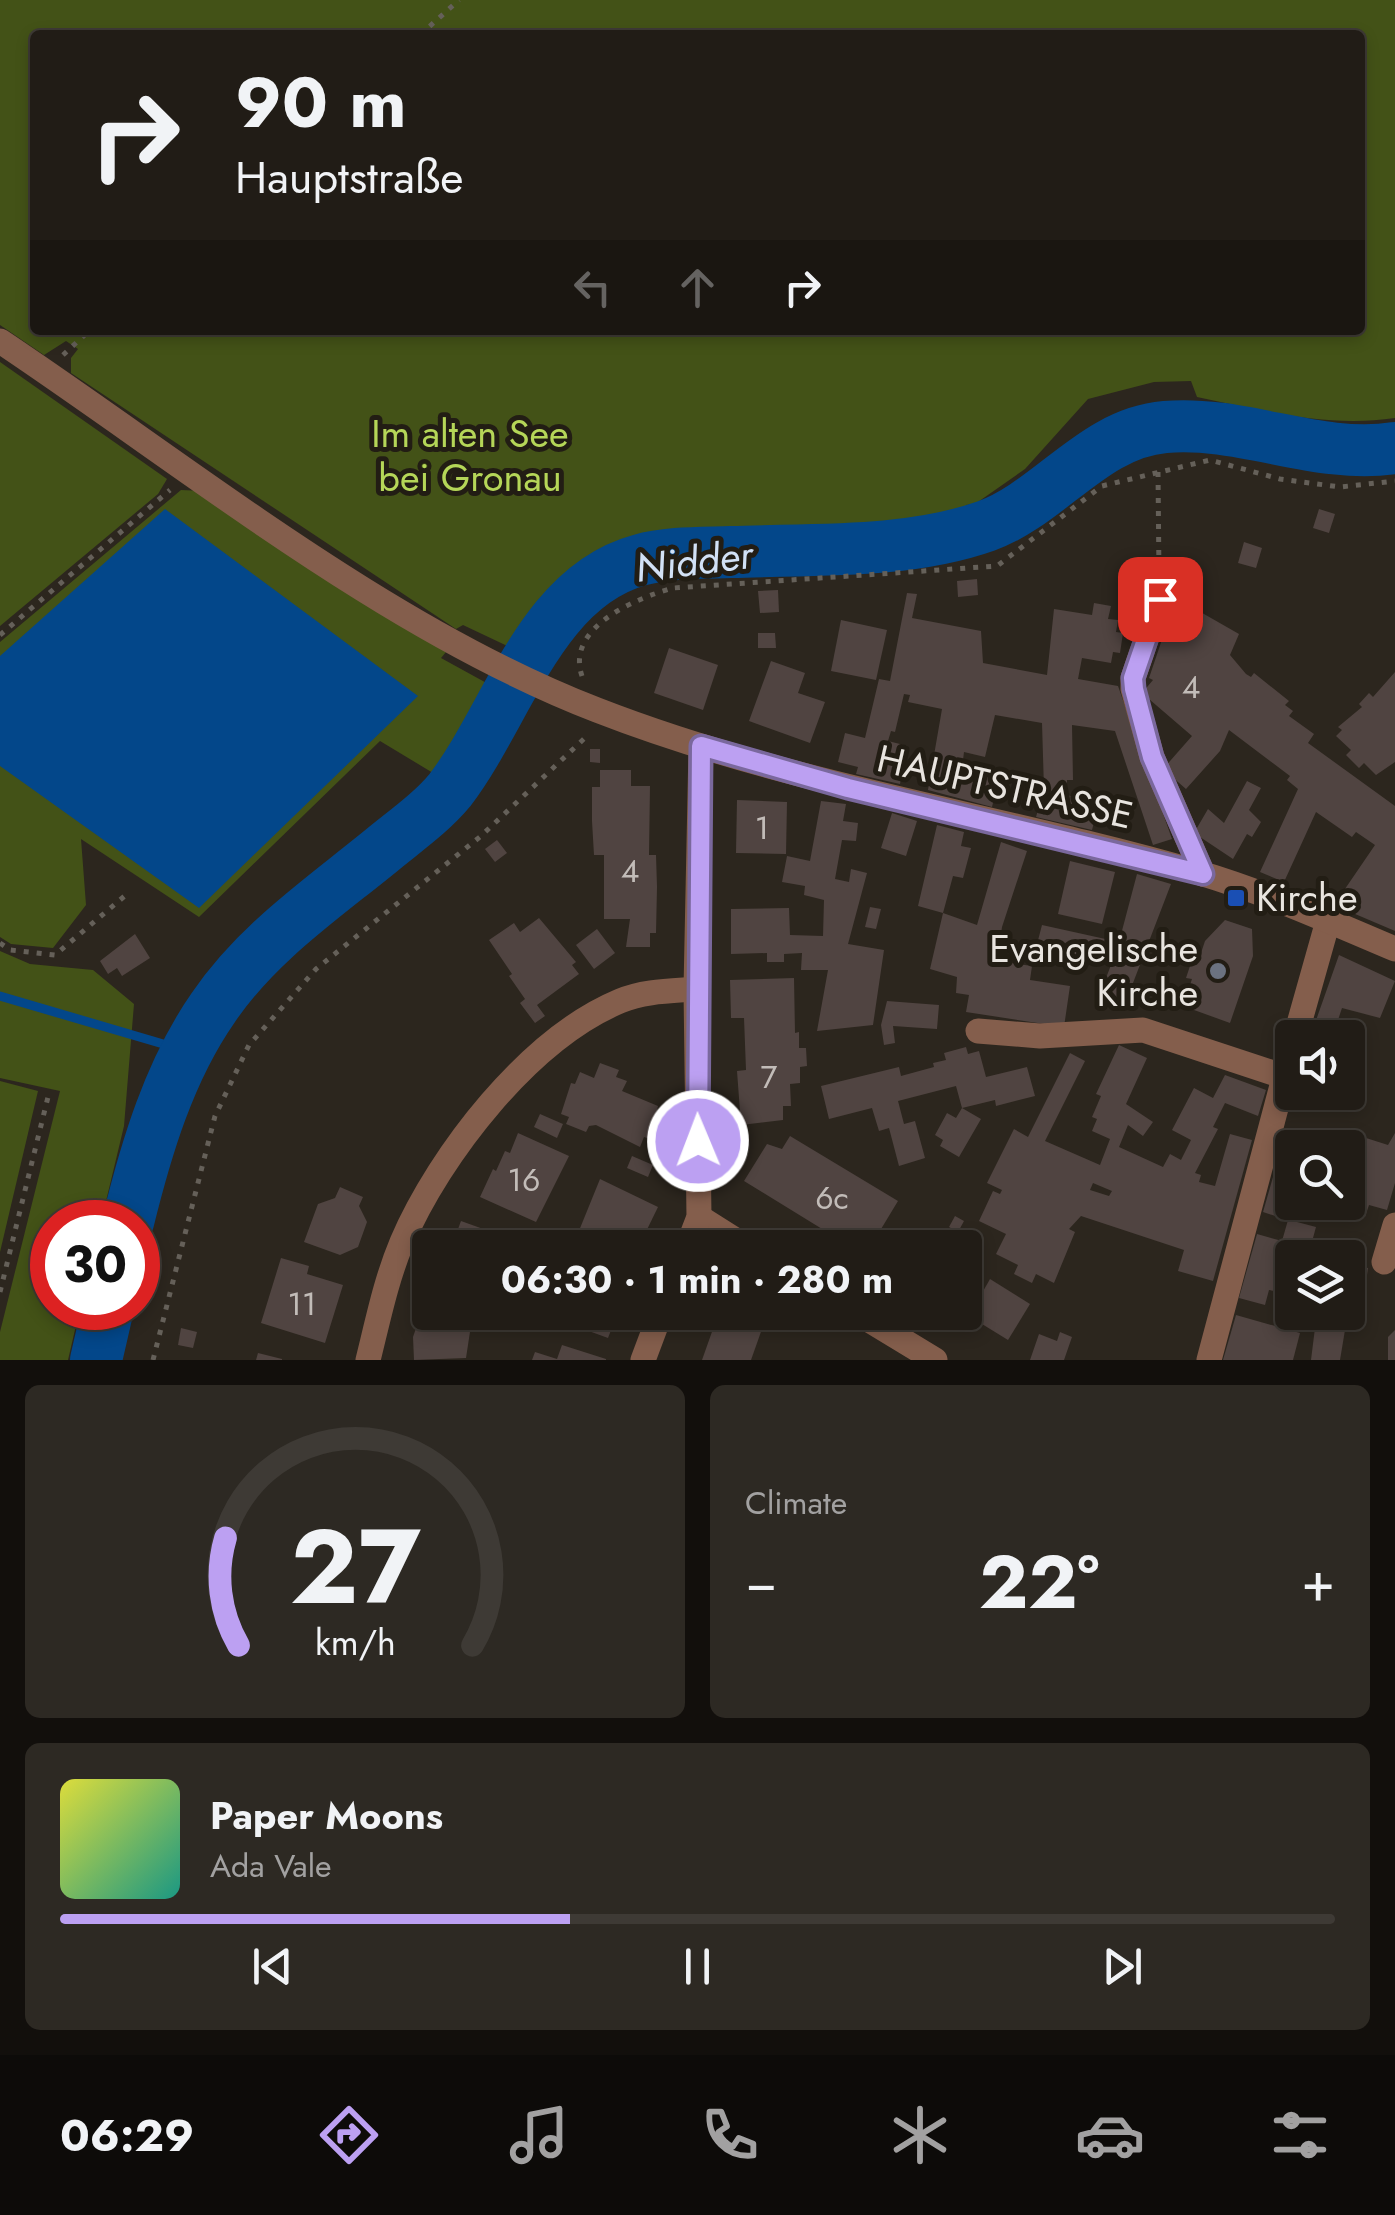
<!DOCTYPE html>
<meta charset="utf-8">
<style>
:root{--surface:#211c16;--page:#2d2923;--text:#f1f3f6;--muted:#a2a1a1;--line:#3e3a35;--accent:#bca0f2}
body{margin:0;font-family:Jost,sans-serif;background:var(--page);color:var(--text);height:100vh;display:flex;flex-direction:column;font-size:38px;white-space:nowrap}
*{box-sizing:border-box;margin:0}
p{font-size:32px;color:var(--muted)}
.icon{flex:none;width:55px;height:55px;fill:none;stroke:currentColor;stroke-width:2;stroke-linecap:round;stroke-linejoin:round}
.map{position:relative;height:1360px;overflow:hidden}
.side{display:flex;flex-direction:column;gap:25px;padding:25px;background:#120f0c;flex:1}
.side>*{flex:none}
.hud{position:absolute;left:30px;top:30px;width:1335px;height:305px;border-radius:10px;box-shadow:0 5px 15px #0003,0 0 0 2px var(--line);background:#211c16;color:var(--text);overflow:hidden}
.fabs{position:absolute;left:1275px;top:1020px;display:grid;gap:20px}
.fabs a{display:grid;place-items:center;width:90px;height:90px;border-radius:10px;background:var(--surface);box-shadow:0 5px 15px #0003,0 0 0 2px var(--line);font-size:50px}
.speed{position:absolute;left:30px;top:1200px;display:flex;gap:20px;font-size:50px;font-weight:700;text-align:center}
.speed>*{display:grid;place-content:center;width:130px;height:130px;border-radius:50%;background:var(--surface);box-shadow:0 5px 15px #0003,0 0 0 2px var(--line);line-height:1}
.speed .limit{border:15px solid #d22;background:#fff;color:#111}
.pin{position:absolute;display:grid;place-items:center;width:85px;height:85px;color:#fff;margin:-42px;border-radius:20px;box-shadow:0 5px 15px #0006}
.me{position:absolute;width:110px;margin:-55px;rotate:359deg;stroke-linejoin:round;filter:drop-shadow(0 0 8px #0008)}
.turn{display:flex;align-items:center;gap:35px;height:210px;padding:0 40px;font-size:45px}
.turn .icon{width:130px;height:130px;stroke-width:2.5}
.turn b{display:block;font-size:70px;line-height:85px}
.lanes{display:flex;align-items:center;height:95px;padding:0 40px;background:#0003;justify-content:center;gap:50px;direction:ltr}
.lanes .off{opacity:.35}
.big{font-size:75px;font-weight:700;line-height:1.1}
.side .widget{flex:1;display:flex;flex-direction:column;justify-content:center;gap:15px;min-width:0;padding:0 35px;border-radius:15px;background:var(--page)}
.side .dial{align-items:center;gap:0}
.dial svg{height:260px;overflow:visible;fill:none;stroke:var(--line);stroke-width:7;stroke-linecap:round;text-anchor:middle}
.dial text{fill:var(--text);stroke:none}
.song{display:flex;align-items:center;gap:30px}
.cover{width:120px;height:120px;border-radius:15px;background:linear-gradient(135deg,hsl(60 70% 55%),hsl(170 70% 35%))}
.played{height:10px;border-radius:5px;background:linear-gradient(90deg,var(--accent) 40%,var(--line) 40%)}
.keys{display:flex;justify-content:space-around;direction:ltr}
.heat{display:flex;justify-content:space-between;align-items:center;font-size:55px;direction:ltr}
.side .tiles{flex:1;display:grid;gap:25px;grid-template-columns:1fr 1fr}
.widget:last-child{grid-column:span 2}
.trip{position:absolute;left:412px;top:1230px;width:570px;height:100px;border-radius:10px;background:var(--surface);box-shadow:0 5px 15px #0003,0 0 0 2px var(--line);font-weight:700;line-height:100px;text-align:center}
.tabs{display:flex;height:160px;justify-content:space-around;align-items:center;background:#0d0b09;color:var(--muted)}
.tabs .icon{width:70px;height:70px}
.tabs .selected{color:var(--accent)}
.tabs b{font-size:45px;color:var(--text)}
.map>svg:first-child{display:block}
.green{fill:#435217;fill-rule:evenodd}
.water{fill:#03478a}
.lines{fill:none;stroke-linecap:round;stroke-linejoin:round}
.stream{stroke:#03478a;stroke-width:9}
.river{stroke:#03478a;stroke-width:52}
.building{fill:#504441;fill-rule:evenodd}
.path{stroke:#656059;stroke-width:5;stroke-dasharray:5 8;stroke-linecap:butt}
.minor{stroke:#845e4c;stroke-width:25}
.tertiary{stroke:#845e4c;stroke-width:25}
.route-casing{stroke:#7a689d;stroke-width:25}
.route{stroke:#bca0f2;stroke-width:18}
.transit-dot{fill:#1a4fb4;stroke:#221d14;stroke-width:4}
.worship-dot{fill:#6b7280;stroke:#221d14;stroke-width:4}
.labels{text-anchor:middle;stroke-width:10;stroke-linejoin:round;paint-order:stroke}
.number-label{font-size:32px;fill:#c2bcb8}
.park-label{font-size:38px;fill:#b5d658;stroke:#221d14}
.street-label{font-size:38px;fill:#e8e4df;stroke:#221d14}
.poi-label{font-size:38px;fill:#e8e4df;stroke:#221d14;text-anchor:start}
.water-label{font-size:40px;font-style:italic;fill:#d2e1f5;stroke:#221d14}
</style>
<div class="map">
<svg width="1395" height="1360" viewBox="0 0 1395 1360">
<rect width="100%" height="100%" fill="#2c261e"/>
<g class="green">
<path d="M0,0h1395v418c-67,10 -132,-7 -198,-21l-6,-16 -37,1 -66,17 -63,70 -50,35 -9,1 1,6 -97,18 -128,-2 -88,6 -49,16 -38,23 -23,22 -26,57 -55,-26 -7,4 -385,-256v-15l7,-9 -12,-8 -22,14 -44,-30zM1360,35v295h-1325v-295z"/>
<polygon points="0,362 167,479 158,494 0,626"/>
<polygon points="181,490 204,491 446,652 441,658 492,686 443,779 380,741 199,917 81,839 86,905 53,948 11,944 0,937 0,642"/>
<polygon points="0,951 30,964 93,970 134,1004 124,1126 101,1222 52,1222 52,1308 80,1308 68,1360 0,1360 0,1332 60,1091 0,1078"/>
<polygon points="0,1081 38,1091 0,1252"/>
</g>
<polygon class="water" points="165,509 418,696 199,908 0,766 0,656"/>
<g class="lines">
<polyline class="stream" points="0,996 187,1051"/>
<g class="river">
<path d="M128,1222c18,-73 41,-151 85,-214 44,-65 109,-109 169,-158 23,-19 49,-37 68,-60 58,-76 90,-203 190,-230 28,-8 62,-7 91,-8 81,-3 176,2 255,-26 64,-23 107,-93 179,-99 77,-7 153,33 230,21"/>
<polyline points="96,1360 108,1308"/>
</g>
</g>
<g class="building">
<polygon points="1319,509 1335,514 1329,533 1313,528"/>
<polygon points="1244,542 1262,548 1256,568 1238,563"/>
<polygon points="977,579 978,595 958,597 957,581"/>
<polygon points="778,590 779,612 760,613 758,591"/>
<polygon points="907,593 917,594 912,618 981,631 983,663 1047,675 1054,609 1092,615 1094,603 1111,606 1108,619 1118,620 1116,632 1123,633 1120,653 1113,652 1111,663 1082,658 1078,679 1118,686 1172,839 1153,845 1115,731 1072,725 1073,780 1067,780 1067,795 1099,803 1092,830 1036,817 1044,789 1042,723 995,715 985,757 964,752 963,760 1001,769 992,807 928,790 942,709 908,702 910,695 904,694 895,732 891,731 888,741 908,746 900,784 856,774 858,767 838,762 845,733 865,738 879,679 890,681"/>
<polygon points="1176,598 1239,634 1230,655 1246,674 1251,677 1254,673 1289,701 1285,705 1293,711 1289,716 1314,734 1308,743 1395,806 1395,931 1334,905 1375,845 1356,832 1352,837 1316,812 1284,882 1260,872 1298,789 1287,780 1290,776 1229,730 1220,751 1186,789 1163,769 1192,736 1142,693 1153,680 1149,678"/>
<polygon points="841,620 887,630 876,680 831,671"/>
<polygon points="758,633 775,633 776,648 758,648"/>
<polygon points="669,648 718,665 703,710 654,693"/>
<polygon points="771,661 805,673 798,693 825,702 810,743 749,721"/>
<polygon points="1395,672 1395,762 1376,775 1364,763 1359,768 1346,755 1351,750 1336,736 1342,730 1338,727 1362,707 1359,704 1369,693 1373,697"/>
<polygon points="590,749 600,749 600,763 590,762"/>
<polygon points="600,770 631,770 631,786 650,786 649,855 656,855 657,887 656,933 650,933 650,947 626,947 630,919 604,919 604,855 594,855 592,821 592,787 600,787"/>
<polygon points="1247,781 1261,788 1249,810 1261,822 1252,837 1247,834 1233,859 1194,833 1208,809 1224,823"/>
<polygon points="737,800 787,802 786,854 736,853"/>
<polygon points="821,801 846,804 843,821 858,823 856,841 842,840 835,879 849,882 851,869 867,873 848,944 884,950 873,1025 817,1031 828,970 801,970 802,953 784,954 784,962 767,962 767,953 731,954 731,909 789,908 790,935 823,936 824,900 804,895 805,886 782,882 787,856 810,861"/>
<polygon points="892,813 917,821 906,856 881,848"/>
<polygon points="937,825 964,832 961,846 971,848 963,878 953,876 943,913 918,906"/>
<polygon points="497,840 507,853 495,862 485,849"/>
<polygon points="1001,842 1027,851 1002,927 997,961 1032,966 1030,980 1070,986 1064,1027 966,1012 969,995 956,993 957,977 930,969 943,913 977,925"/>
<polygon points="1070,861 1115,872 1102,924 1058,914"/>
<polygon points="1137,874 1171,884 1123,1009 1098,999 1111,965 1036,948 1042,925 1119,942"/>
<polygon points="870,907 881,909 876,929 865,927"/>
<polygon points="539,918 576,962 572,965 579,974 537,1005 545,1016 535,1023 520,1003 525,999 509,976 512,974 489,940 514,923 520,932"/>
<polygon points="1225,920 1252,929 1253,956 1230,1023 1183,1006 1192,979 1186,978 1191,963 1197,965 1205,941"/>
<polygon points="597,929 615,953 594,969 576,945"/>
<polygon points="135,934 150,958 122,976 117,968 108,974 100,961"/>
<polygon points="1339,955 1395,981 1380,1018 1342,1008 1334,1032 1314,1026"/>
<polygon points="794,978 795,1033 799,1032 799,1048 806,1048 807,1066 800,1067 800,1083 790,1084 791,1106 783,1106 783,1120 741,1125 737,1071 746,1070 744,1018 731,1018 730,980"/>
<polygon points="887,1001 939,1005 937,1029 893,1026 895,1043 884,1045 881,1025"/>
<path d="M1119,1045l28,13 -21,46 27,18 -10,14 -15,-11 -9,22 44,20 7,-13 11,6 10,-20 -19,-10 22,-42 19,10 12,-23 41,15 -8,26 -33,-13 -12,24 5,2 -23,44 6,2 -2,7 16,4 15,-52 22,6 -39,141 -35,-10 6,-21 -103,-34 -12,13 6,3 -21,51 -18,-9 -4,9 -18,-9 4,-9 -22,-11 10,-20 -27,-13 14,-30 7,3 2,-4 -15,-7 27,-54 14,8 42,-84 15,8 -40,80 55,24 10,-26 -18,-8 5,-12 -5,-2 9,-21 -5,-2zM1093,1183l19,8 -3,5 -19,-6z"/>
<polygon points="966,1047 968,1054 979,1051 986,1077 1027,1067 1035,1096 996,1106 995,1100 962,1108 981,1119 959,1157 940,1146 943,1140 935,1135 947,1113 956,1118 962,1108 956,1086 898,1101 904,1124 915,1121 925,1158 899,1166 889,1128 879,1131 872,1108 829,1119 821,1086 899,1067 901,1076 934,1067 933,1063 946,1060 944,1053"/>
<polygon points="600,1063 619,1070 616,1077 627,1081 622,1091 658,1106 650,1139 644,1137 640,1147 596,1125 589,1126 586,1132 566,1124 569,1117 561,1114 571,1083 575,1084 580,1072 594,1078"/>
<polygon points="1309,1092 1340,1092 1338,1102"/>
<polygon points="540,1114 563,1124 557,1138 534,1127"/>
<polygon points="1341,1130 1388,1145 1395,1133 1395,1183 1387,1210 1369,1205 1365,1217 1342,1210 1362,1173 1348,1169 1348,1148 1335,1148"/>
<polygon points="518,1133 569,1156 536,1222 480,1197 493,1169 496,1171 505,1151 510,1153"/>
<polygon points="790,1136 898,1201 875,1239 887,1248 853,1248 744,1181 767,1144 782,1149"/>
<polygon points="1287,1152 1292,1154 1292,1202 1303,1202 1297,1222 1316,1227 1310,1249 1325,1253 1324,1258 1292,1258 1292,1272 1275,1267 1274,1291 1269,1290 1265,1305 1239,1298 1257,1234 1282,1241 1288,1220 1263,1212 1279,1156 1285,1158"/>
<polygon points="632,1156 653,1165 648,1177 627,1168"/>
<polygon points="600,1179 658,1207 638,1248 585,1248 574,1243"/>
<polygon points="340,1187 363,1197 359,1206 367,1222 358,1247 340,1255 304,1242 318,1204 335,1198"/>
<polygon points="955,1216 964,1221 958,1232 949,1227"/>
<polygon points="461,1221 500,1235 505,1239 502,1248 451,1248"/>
<polygon points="911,1230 926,1239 929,1234 944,1242 940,1248 900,1248"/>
<polygon points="281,1258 309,1266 307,1274 343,1285 325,1343 261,1323"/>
<polygon points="1348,1265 1368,1268 1365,1289 1348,1287"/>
<polygon points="990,1279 1030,1304 1008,1340 969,1316"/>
<polygon points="425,1302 430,1303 430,1312 473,1312 466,1358 414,1360 413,1337"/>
<polygon points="568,1312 618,1312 608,1338 564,1322"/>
<polygon points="719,1312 768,1312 751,1360 702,1360"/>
<polygon points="1317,1312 1348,1312 1340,1360 1311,1360"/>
<polygon points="1236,1315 1300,1333 1293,1360 1223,1360"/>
<polygon points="181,1328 197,1332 193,1348 178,1345"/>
<polygon points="1395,1330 1395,1360 1388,1360 1388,1337"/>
<polygon points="1060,1332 1072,1337 1064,1360 1030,1360 1039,1334 1057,1341"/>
<polygon points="562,1345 606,1359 606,1360 532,1360 535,1352 557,1359"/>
<polygon points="258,1353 282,1359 282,1360 256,1360"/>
</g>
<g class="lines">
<g class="path">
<polyline points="420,35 459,0"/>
<polyline points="63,355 90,330"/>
<polyline points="1158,472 1159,576"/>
<polyline points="0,635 170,490"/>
<path d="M582,676c-17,-49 55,-78 91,-88l324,-22 105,-80 108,-26 70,19 60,8 55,-6"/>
<polyline points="0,943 10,950 55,955 127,894"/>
<polyline points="0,1292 48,1097"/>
<polyline points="153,1360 215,1116 249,1045 316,969 481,836 588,735"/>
</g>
<g class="minor">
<polyline points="1160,599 1133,678 1133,689 1152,757 1203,874"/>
<polyline points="978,1031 1040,1036 1143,1030 1285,1077"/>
<polyline points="1295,1038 1328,921"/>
<polyline points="699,1217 748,1248"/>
<polyline points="687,1248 699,1217 696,989 701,747"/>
<polyline points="1384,1262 1395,1225"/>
<polyline points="856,1312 935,1360"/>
<path d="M368,1360c10,-40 18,-80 34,-118 38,-88 127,-203 218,-241 24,-10 50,-10 76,-12"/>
<polyline points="643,1360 661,1312"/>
<polyline points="1209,1360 1292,1048"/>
</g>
<path class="tertiary" d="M0,341c187,125 387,288 597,369 195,76 403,105 603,163 67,20 131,49 195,76"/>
</g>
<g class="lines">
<defs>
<polyline id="route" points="698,1141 701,746 848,788 1203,874 1152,757 1134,689 1133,678 1160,599"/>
</defs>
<use href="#route" class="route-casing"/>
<use href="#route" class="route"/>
</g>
<rect class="transit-dot" x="1226" y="888" width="20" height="20" rx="5"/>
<circle class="worship-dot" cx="1218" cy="971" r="10"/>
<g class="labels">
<g class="number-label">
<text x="1191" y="698">4</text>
<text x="762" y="839">1</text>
<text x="630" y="882">4</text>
<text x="769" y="1088">7</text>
<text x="524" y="1191">16</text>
<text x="832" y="1209">6c</text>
<text x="302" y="1315">11</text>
</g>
<g class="park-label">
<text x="470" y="447">Im alten See<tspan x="470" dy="44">bei Gronau</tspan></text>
</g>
<g class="street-label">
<text transform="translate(1005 787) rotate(13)" y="13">HAUPTSTRASSE</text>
</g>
<g class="poi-label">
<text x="1256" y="911">Kirche</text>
<text x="1198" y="962" text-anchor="end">Evangelische<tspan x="1198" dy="44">Kirche</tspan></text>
</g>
<g class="water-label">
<text transform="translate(694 561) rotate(-7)" y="14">Nidder</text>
</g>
</g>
</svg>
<div class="fabs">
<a><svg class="icon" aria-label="sound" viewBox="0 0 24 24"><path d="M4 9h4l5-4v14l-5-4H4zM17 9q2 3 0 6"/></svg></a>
<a><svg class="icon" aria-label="search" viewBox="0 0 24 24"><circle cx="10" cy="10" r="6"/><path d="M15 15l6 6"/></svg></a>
<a><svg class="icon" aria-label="layers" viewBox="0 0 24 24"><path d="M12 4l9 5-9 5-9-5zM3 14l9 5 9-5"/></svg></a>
</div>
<div class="speed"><div class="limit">30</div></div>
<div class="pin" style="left:1160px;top:599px;background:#d93025"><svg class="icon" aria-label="arrive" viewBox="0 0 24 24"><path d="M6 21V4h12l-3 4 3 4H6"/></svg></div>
<svg class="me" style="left:698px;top:1141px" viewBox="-20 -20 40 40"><circle r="17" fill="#bca0f2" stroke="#fff" stroke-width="3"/><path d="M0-11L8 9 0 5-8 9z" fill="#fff"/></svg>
<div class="trip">06:30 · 1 min · 280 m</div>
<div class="hud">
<div class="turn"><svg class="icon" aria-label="right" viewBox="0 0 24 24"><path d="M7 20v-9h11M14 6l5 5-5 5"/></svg><div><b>90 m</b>Hauptstraße</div></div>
<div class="lanes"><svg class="icon off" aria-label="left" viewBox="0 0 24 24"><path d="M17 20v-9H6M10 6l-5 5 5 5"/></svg><svg class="icon off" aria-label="ahead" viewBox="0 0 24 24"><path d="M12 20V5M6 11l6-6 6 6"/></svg><svg class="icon" aria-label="right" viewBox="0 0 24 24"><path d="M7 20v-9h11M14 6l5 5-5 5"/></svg></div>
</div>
</div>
<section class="side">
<div class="tiles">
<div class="widget dial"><svg viewBox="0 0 100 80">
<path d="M14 69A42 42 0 1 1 86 69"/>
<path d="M14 69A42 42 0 0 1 10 36" stroke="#bca0f2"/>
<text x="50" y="56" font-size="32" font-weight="700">27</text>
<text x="50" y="72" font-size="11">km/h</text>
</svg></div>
<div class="widget"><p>Climate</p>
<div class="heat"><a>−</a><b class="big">22°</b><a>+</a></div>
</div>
<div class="widget">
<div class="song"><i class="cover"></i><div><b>Paper Moons</b><p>Ada Vale</p></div></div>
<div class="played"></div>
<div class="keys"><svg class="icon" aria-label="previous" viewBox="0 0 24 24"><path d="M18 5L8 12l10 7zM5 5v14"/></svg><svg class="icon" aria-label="pause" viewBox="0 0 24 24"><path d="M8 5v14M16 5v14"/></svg><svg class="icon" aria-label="next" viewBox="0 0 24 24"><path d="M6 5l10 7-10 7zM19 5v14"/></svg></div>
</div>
</div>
</section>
<nav class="tabs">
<b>06:29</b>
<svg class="icon selected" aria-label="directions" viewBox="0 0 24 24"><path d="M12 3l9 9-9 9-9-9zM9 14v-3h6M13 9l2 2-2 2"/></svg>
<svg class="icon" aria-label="music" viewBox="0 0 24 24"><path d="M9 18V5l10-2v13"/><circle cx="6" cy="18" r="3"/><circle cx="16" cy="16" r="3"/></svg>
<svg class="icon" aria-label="phone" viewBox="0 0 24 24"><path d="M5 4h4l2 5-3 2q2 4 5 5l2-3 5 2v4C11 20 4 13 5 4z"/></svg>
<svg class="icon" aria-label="climate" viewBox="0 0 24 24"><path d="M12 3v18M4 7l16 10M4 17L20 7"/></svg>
<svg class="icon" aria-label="car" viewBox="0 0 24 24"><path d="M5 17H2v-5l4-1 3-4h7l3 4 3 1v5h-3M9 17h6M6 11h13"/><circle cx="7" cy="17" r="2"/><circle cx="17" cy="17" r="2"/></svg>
<svg class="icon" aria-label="filters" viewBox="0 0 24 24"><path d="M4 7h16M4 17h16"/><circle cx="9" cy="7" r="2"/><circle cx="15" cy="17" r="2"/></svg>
</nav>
